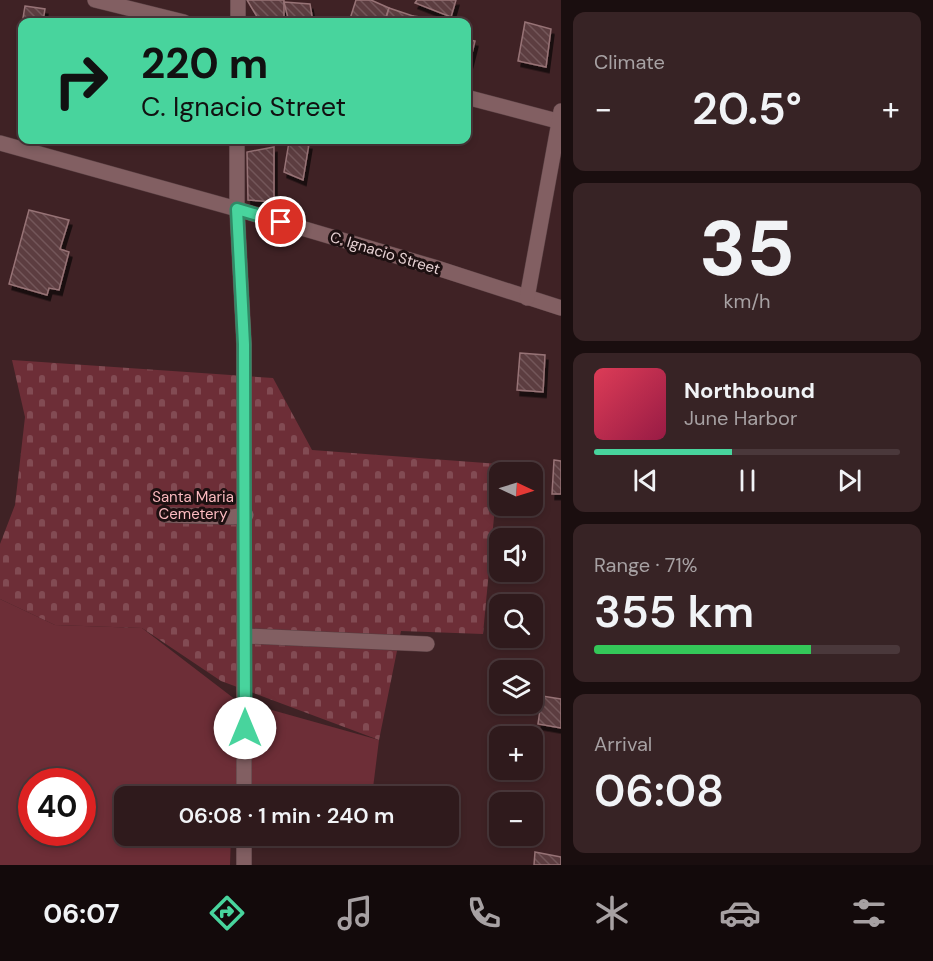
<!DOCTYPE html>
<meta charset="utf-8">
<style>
:root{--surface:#2f1a1c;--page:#372325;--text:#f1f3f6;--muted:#a7a1a3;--line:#4a383b;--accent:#48d49d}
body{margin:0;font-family:"DM Sans",sans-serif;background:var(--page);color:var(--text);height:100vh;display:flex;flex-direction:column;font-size:22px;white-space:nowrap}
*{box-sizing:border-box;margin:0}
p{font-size:20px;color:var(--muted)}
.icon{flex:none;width:33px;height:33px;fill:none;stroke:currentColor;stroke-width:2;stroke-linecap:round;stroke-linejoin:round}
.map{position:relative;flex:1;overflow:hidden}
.details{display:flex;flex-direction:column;gap:12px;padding:12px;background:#1a0e0f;width:372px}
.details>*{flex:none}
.banner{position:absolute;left:18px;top:18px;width:453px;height:126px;border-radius:12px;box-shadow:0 3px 9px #0003,0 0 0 2px var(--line);background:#48d49d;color:#111;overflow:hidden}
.needle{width:39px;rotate:94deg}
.tools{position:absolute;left:489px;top:462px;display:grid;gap:12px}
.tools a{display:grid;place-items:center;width:54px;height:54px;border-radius:12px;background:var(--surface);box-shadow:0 3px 9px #0003,0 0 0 2px var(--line);font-size:30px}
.speed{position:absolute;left:18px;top:768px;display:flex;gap:12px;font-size:30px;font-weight:700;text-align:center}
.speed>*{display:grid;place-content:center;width:78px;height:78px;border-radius:50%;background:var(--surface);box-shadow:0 3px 9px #0003,0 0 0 2px var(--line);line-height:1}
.speed .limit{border:9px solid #d22;background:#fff;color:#111}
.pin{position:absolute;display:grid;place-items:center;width:51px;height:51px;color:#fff;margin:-26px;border:3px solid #fff;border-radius:50%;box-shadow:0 2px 6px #0007}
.me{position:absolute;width:66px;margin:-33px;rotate:0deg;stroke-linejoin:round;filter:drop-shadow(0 0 4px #0008)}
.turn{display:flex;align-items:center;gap:21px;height:126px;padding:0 24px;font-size:27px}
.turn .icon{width:78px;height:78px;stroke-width:2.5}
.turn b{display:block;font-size:42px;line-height:51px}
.big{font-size:45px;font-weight:600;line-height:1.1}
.details .card{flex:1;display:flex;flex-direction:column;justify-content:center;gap:9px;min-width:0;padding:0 21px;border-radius:12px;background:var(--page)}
.details .dial{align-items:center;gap:0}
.dial b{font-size:78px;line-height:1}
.song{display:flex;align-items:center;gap:18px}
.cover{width:72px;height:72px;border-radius:9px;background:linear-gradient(135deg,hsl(350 70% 55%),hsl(340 70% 35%))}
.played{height:6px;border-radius:3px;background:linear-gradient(90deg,var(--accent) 45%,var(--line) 45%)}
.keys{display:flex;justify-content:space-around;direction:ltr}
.heat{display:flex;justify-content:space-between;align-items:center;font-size:33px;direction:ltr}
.charge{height:9px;border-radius:4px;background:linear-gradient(90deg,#34c759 71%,var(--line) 0)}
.trip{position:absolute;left:114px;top:786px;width:345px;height:60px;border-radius:12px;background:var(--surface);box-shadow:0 3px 9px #0003,0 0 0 2px var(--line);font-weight:600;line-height:60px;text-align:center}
.menu{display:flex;height:96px;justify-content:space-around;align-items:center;background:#130a0b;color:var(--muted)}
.menu .icon{width:42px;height:42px}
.menu .on{color:var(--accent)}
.menu b{font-size:27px;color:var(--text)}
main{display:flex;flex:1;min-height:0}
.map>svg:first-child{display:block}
.green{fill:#6d2e37;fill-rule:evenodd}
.cemetery{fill:url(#cemetery-stones)}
.building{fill:url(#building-back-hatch);stroke:#977376;stroke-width:1.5;filter:url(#shadow)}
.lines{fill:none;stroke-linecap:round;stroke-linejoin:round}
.minor-casing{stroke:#573e41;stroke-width:16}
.minor{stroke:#825f62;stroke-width:15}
.route-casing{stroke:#2f8a66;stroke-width:15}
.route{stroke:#48d49d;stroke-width:10}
.labels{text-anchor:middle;stroke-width:6;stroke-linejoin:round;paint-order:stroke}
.street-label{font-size:15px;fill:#e7d2d4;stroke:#1d1011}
.park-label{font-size:15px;fill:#fbbabf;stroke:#1d1011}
</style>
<main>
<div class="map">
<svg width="561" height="865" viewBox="0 0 561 865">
<defs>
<pattern id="cemetery-stones" width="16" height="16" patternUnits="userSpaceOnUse" patternTransform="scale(1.5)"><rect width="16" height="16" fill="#6d2e37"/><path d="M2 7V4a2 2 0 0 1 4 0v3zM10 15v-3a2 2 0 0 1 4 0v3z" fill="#824b53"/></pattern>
<pattern id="building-back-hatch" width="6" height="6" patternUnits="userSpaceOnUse" patternTransform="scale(1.5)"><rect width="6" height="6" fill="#5c3c3f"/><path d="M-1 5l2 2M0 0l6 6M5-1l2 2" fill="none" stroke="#73575a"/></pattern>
<filter id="shadow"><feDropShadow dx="3" dy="5.5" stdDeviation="0" flood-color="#0009"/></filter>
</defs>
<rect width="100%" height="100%" fill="#3f2225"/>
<path class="green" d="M0,599l55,26 87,3 94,72 143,40 -7,56h-248v40h107l-1,29h-230zM32,782h50v50h-50z"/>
<polygon class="cemetery" points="12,360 273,378 312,450 499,464 483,634 401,631 379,740 221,681 142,628 55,625 0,599 0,544 15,505 25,417"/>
<g class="building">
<polygon points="247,0 284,0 284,17 259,20"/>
<polygon points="356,0 371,0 389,8 384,22 349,22"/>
<polygon points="417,0 456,0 451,17 415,3"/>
<polygon points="284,2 310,4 313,22 289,22"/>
<polygon points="25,6 45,9 43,21 48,22 22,22 22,37 20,36"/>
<polygon points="389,8 413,16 412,22 385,22"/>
<polygon points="413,16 442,20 441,22 412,22"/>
<polygon points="525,22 551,29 546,67 518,61"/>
<polygon points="466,39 475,41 469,65 466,65"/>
<polygon points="289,142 309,144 303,180 284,172"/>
<polygon points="274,147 274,202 248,200 247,152"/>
<polygon points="29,210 69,220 60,249 69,252 59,290 49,288 47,295 9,284"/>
<polygon points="520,353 545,355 543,392 517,390"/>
<polygon points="554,460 561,461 561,494 552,494"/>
<polygon points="542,696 561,699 561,728 538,724"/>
<polygon points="535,852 561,857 561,865 534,865"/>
</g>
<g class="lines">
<defs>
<g id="minor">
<polyline points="95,0 184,22"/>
<polyline points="238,22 238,0"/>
<polyline points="466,97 561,122"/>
<polyline points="237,140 237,209 244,344 244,796"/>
<polyline points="0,143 237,209 437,268 561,308"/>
<polyline points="527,298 561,111"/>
<polyline points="166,515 232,517 246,515"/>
<polyline points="246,636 427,644"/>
<polyline points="244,865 244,836"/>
</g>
</defs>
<use href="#minor" class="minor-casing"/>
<use href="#minor" class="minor"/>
</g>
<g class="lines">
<defs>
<polyline id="route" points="245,728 244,344 237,209 281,222"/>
</defs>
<use href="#route" class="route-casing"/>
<use href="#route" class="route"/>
</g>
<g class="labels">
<g class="street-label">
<text transform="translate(385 253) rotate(17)" y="5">C. Ignacio Street</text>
</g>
<g class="park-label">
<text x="193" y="502">Santa Maria<tspan x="193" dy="17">Cemetery</tspan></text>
</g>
</g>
</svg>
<div class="tools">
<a><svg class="needle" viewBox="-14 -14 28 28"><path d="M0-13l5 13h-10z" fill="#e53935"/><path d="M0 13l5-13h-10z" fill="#a7a1a3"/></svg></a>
<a><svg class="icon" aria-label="sound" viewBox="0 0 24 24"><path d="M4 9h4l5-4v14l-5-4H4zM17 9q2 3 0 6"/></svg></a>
<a><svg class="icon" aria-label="search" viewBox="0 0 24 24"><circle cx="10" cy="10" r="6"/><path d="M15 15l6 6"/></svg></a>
<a><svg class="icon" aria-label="layers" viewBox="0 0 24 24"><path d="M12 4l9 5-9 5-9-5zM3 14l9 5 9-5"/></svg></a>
<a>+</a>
<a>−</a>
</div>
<div class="speed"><div class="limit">40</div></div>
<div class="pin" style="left:281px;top:222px;background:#d93025"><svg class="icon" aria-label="arrive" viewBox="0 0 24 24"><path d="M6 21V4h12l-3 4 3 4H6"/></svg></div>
<svg class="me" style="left:245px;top:728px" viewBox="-20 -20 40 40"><circle r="19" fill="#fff"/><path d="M0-13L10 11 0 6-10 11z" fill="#48d49d"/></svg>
<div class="trip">06:08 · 1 min · 240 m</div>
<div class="banner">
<div class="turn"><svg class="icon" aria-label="right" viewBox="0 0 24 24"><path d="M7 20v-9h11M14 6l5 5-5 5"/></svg><div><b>220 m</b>C. Ignacio Street</div></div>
</div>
</div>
<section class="details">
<div class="card"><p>Climate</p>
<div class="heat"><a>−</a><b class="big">20.5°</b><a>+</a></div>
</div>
<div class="card dial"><b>35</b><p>km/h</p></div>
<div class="card">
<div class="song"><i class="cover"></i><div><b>Northbound</b><p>June Harbor</p></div></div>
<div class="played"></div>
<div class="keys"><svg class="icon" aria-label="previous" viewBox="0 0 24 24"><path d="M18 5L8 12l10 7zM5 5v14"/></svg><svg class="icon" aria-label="pause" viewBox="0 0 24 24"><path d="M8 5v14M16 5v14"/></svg><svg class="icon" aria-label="next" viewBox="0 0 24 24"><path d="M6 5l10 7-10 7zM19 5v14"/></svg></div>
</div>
<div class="card"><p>Range · 71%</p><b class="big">355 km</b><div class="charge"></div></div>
<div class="card"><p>Arrival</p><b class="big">06:08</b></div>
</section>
</main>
<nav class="menu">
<b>06:07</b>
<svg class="icon on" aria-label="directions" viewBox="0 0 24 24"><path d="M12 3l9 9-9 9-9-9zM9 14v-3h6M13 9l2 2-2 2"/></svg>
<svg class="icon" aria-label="music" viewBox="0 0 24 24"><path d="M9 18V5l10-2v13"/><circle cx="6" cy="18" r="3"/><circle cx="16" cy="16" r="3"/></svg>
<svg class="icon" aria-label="phone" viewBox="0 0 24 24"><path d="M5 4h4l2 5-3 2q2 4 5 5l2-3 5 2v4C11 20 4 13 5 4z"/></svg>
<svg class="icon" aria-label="climate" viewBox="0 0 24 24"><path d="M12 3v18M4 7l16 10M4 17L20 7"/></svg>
<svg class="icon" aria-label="car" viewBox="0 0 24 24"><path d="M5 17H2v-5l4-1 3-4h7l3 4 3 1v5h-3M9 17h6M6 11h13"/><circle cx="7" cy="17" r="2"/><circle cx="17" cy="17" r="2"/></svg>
<svg class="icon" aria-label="filters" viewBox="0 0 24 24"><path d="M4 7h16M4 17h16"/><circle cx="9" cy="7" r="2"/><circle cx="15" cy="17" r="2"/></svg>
</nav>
